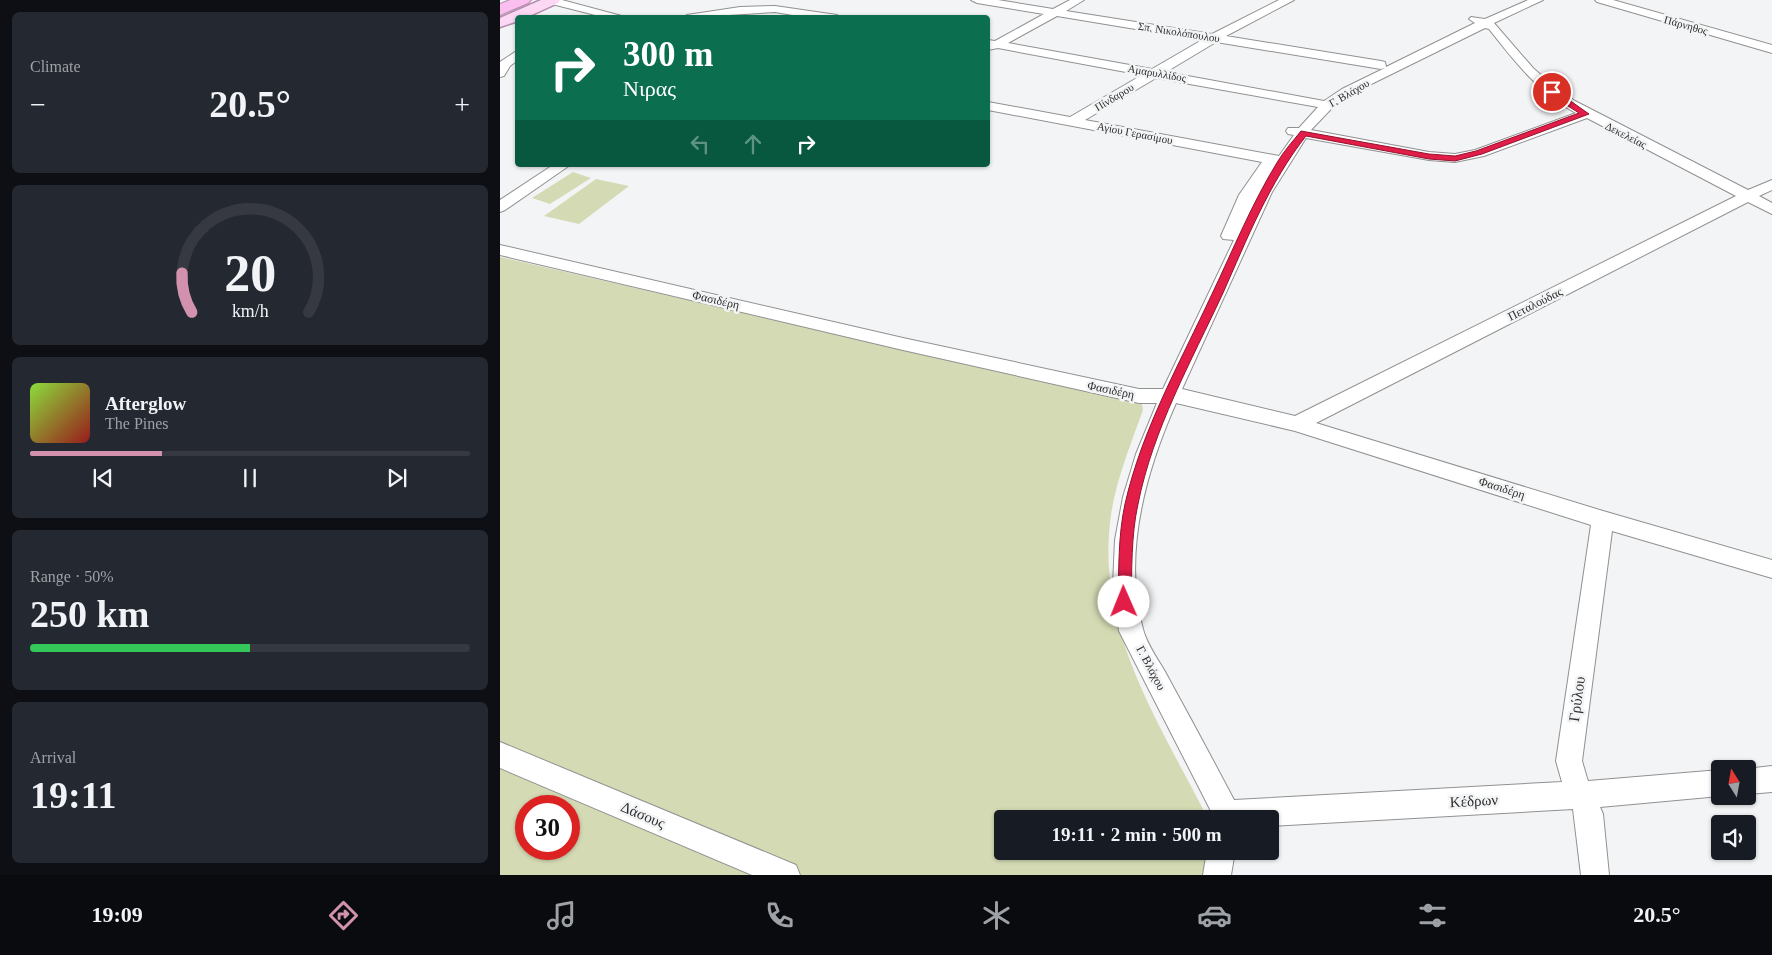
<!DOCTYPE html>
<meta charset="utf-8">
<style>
:root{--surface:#171b24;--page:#242831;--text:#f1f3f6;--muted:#9ea1a6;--line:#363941;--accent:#d292ad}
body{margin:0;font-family:"Times New Roman",serif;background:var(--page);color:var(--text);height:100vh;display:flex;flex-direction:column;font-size:19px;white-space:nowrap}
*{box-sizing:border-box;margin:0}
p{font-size:16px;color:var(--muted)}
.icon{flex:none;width:28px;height:28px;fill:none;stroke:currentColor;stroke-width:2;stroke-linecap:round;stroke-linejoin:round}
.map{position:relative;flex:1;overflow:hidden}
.details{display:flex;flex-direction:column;gap:12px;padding:12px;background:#0d0f14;width:500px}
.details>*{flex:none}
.guide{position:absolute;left:15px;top:15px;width:475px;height:152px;border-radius:5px;box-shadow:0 1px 4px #0004;background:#0b6e4f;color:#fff;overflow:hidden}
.needle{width:32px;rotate:349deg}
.fabs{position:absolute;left:1211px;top:760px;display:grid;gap:10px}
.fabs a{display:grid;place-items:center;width:45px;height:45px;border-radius:5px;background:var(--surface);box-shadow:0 1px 4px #0004;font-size:25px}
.speed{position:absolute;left:15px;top:795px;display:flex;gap:10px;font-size:25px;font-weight:700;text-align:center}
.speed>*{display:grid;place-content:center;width:65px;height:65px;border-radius:50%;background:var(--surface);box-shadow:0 1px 4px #0004;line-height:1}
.speed .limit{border:8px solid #d22;background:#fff;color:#111}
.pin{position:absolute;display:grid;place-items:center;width:42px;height:42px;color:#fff;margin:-21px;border:2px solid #fff;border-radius:50%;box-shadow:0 1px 5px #0007}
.me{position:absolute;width:55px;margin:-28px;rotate:359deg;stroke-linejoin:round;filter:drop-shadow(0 0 4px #0008)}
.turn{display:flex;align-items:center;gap:18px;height:105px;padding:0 25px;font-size:22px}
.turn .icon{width:65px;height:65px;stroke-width:2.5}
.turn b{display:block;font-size:35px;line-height:42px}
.lanes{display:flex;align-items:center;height:48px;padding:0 25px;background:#0003;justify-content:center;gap:25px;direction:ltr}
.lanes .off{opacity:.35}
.big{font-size:38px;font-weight:800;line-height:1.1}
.details .widget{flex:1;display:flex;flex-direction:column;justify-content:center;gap:8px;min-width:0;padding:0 18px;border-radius:8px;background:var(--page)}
.details .dial{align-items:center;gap:0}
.dial svg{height:130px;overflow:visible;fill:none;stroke:var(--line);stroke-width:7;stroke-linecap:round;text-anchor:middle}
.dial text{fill:var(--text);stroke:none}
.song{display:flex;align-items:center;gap:15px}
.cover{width:60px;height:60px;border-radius:8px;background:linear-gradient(135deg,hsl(90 70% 55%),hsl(0 70% 35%))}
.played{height:5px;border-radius:2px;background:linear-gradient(90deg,var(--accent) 30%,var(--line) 30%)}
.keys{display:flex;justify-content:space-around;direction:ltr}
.heat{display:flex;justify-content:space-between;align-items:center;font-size:28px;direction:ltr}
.charge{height:8px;border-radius:4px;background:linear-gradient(90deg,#34c759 50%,var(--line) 0)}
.trip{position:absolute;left:494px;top:810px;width:285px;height:50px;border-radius:5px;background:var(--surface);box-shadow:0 1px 4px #0004;font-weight:800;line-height:50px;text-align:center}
.tab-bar{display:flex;height:80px;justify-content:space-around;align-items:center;background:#090b0e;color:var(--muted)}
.tab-bar .icon{width:35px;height:35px}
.tab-bar .selected{color:var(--accent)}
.tab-bar b{font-size:22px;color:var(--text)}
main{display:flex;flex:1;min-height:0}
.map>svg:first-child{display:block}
.green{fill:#d4dbb4;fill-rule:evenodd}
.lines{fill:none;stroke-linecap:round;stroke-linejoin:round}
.minor-casing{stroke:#919192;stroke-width:2}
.major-casing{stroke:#b28cab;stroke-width:3}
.highway-casing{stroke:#b28cab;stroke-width:2}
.minor{fill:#fff;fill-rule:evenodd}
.major{fill:#fcd8f5;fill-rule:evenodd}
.highway{fill:#fabeef;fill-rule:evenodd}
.route{fill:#e11d48;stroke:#92132f}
.labels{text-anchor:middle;stroke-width:5;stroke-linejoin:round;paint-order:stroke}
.far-street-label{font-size:11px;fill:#2d2e2e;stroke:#f3f4f5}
.street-label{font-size:12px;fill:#2d2e2e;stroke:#f3f4f5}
.near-street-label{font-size:15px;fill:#2d2e2e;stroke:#f3f4f5}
</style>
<main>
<section class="details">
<div class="widget"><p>Climate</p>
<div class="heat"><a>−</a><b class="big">20.5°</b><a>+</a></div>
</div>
<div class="widget dial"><svg viewBox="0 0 100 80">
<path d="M14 69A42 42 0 1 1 86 69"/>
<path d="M14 69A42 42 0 0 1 8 45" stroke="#d292ad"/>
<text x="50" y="56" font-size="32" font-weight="700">20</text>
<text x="50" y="72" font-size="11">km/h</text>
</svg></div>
<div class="widget">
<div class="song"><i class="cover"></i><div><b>Afterglow</b><p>The Pines</p></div></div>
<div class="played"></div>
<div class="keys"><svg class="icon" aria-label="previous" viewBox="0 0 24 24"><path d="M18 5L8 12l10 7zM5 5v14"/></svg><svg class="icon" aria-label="pause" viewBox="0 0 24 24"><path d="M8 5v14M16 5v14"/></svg><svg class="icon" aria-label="next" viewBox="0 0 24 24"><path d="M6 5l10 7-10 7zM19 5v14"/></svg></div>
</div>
<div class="widget"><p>Range · 50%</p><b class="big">250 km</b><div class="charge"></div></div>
<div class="widget"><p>Arrival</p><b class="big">19:11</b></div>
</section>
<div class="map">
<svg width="1272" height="875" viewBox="0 0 1272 875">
<rect width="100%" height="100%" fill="#f3f4f5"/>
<g class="green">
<polygon points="73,172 91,178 50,204 32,198"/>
<polygon points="96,179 129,186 79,224 44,216"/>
<path d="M0,257l642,147 1,6c-12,34 -27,70 -32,105 -16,110 45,203 93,296l6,8h-208v32h211l-4,24h-709zM26,806h43v43h-43z"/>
</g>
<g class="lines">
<defs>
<g id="minor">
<polygon points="47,0 62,0 129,18 107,18 48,3"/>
<path d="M471,0h27l55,9 17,-9h14l-18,11 146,23 67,-34h15l-68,36 155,25 4,1 1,5 89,-44 -6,-4 2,-2 14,2 43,-19h15l-49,23 39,45 24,21 18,12 173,89 24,-10v10l-13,6 13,7v11l-24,-12 -432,221 287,88 169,49v18l-160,-47 -30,230 5,17 1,3 132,-11v26l-120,11 3,7 6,61h-28l-8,-66 -303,17v-7h-55l-96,-188 -6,-46 2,-45 8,-43 13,-43 21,-51h-18l-236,-53 -403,-95v-10l403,93 236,51h24l71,-149 -11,-1 -2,-3 18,-41 23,-33 -274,-52v-8l82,15 72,-42 -144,-27 -10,2v-10l7,1 49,-27 -67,-11zM557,16l145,24 -50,29 -144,-26zM985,28l4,1c26,33 50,64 87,84l-101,37 -20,4 -26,-2 -118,-22 20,-21 20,-15zM716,42l165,27 4,-1 -43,21 -18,12 -158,-29zM656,78l162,29 -19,21h-11l-2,3 2,3 6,1 -15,21 -194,-36zM1087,118l149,78 -441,220 -113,-27 90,-197 34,-54 123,22 26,2 29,-6zM676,403l119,28 296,94 -35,236 6,21 -328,18c-21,-40 -43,-81 -65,-121 -8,-16 -22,-33 -26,-50 -21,-75 3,-158 33,-226z"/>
<polygon points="1095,0 1113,0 1272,45 1272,53 1097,2"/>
<polygon points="275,6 337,15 342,18 310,18 275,12 182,18 187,15 240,7"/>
<polygon points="18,50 18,60 10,66 4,76 0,77 0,62"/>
<polygon points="53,165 70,165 5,210 0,212 0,200"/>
<polygon points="0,742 296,865 300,875 252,875 0,768"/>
<polygon points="1272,766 1272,792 1248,794 1248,769 1245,769"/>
<polygon points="707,851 735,851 731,875 703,875"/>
</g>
<polygon id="major" points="41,0 60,0 58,3 25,18 18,18 18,21 0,27 0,18"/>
<polygon id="highway" points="10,0 31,0 28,3 0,15 0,4"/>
</defs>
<use href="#minor" class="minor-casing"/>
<use href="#major" class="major-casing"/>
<use href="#highway" class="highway-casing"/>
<use href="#minor" class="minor"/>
<use href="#major" class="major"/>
<use href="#highway" class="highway"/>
</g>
<path class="route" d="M1049,90h6l34,24 -107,40 -27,7 -26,-2 -123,-23c-37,47 -59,103 -83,157 -32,69 -70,136 -85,211 -7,32 -6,65 -7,98l-2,4h-9l-2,-4c1,-33 0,-66 7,-98 17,-75 55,-141 87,-210 21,-44 40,-91 66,-133 6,-10 15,-20 23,-30l128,23 26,2 21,-5 103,-38 -30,-19z"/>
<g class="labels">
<g class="far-street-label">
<text transform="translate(1186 25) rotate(16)" y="4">Πάρνηθος</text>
<text transform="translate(679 32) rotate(9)" y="4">Σπ. Νικολόπουλου</text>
<text transform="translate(657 73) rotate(10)" y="4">Αμαρυλλίδος</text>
<text transform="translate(849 93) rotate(-30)" y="4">Γ. Βλάχου</text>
<text transform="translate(614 97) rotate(-31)" y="4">Πίνδαρου</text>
<text transform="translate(635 133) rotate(11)" y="4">Αγίου Γερασίμου</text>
<text transform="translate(1126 135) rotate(27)" y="4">Δεκελείας</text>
</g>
<g class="street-label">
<text transform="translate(216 300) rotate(13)" y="4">Φασιδέρη</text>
<text transform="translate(1035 304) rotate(-27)" y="4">Πεταλούδας</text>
<text transform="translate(611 390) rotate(12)" y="4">Φασιδέρη</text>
<text transform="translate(1002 488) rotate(18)" y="4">Φασιδέρη</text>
<text transform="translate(651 668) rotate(62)" y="4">Γ. Βλάχου</text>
</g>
<g class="near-street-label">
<text transform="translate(1077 699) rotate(-82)" y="5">Γρύλου</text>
<text transform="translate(974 801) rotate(-3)" y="5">Κέδρων</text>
<text transform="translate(143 815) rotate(23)" y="5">Δάσους</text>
</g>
</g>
</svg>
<div class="fabs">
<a><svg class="needle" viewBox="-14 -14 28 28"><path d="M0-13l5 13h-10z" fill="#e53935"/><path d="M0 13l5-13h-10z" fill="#9ea1a6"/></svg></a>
<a><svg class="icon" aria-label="sound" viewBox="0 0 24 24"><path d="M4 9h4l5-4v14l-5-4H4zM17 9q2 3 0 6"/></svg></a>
</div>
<div class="speed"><div class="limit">30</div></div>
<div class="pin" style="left:1052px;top:92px;background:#d93025"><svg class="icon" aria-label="arrive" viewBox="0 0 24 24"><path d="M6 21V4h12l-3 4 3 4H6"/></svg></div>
<svg class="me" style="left:624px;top:602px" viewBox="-20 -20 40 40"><circle r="19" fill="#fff"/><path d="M0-13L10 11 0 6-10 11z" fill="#e11d48"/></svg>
<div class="trip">19:11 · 2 min · 500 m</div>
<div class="guide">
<div class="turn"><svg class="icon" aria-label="right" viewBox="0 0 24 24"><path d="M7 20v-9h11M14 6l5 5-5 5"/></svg><div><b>300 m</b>Νιρας</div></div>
<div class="lanes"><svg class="icon off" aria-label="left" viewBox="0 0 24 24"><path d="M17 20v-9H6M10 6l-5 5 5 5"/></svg><svg class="icon off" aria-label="ahead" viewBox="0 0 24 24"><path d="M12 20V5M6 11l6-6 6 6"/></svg><svg class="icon" aria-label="right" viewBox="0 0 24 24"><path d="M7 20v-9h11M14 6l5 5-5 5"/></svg></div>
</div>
</div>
</main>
<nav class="tab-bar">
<b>19:09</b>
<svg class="icon selected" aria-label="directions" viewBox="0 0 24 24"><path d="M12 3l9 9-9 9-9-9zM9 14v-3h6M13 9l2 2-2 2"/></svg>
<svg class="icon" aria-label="music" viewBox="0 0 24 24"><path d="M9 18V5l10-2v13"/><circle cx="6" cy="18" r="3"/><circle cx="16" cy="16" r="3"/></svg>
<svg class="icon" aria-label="phone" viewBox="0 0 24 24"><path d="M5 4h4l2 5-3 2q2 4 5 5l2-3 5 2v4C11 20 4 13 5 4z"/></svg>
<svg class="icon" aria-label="climate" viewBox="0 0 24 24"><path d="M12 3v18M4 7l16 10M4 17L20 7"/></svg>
<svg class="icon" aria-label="car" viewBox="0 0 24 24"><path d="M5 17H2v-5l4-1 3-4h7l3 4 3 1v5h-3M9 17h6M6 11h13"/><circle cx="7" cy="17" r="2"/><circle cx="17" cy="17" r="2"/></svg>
<svg class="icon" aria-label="filters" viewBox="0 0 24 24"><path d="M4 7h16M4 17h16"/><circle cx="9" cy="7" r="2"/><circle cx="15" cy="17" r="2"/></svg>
<b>20.5°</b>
</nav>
